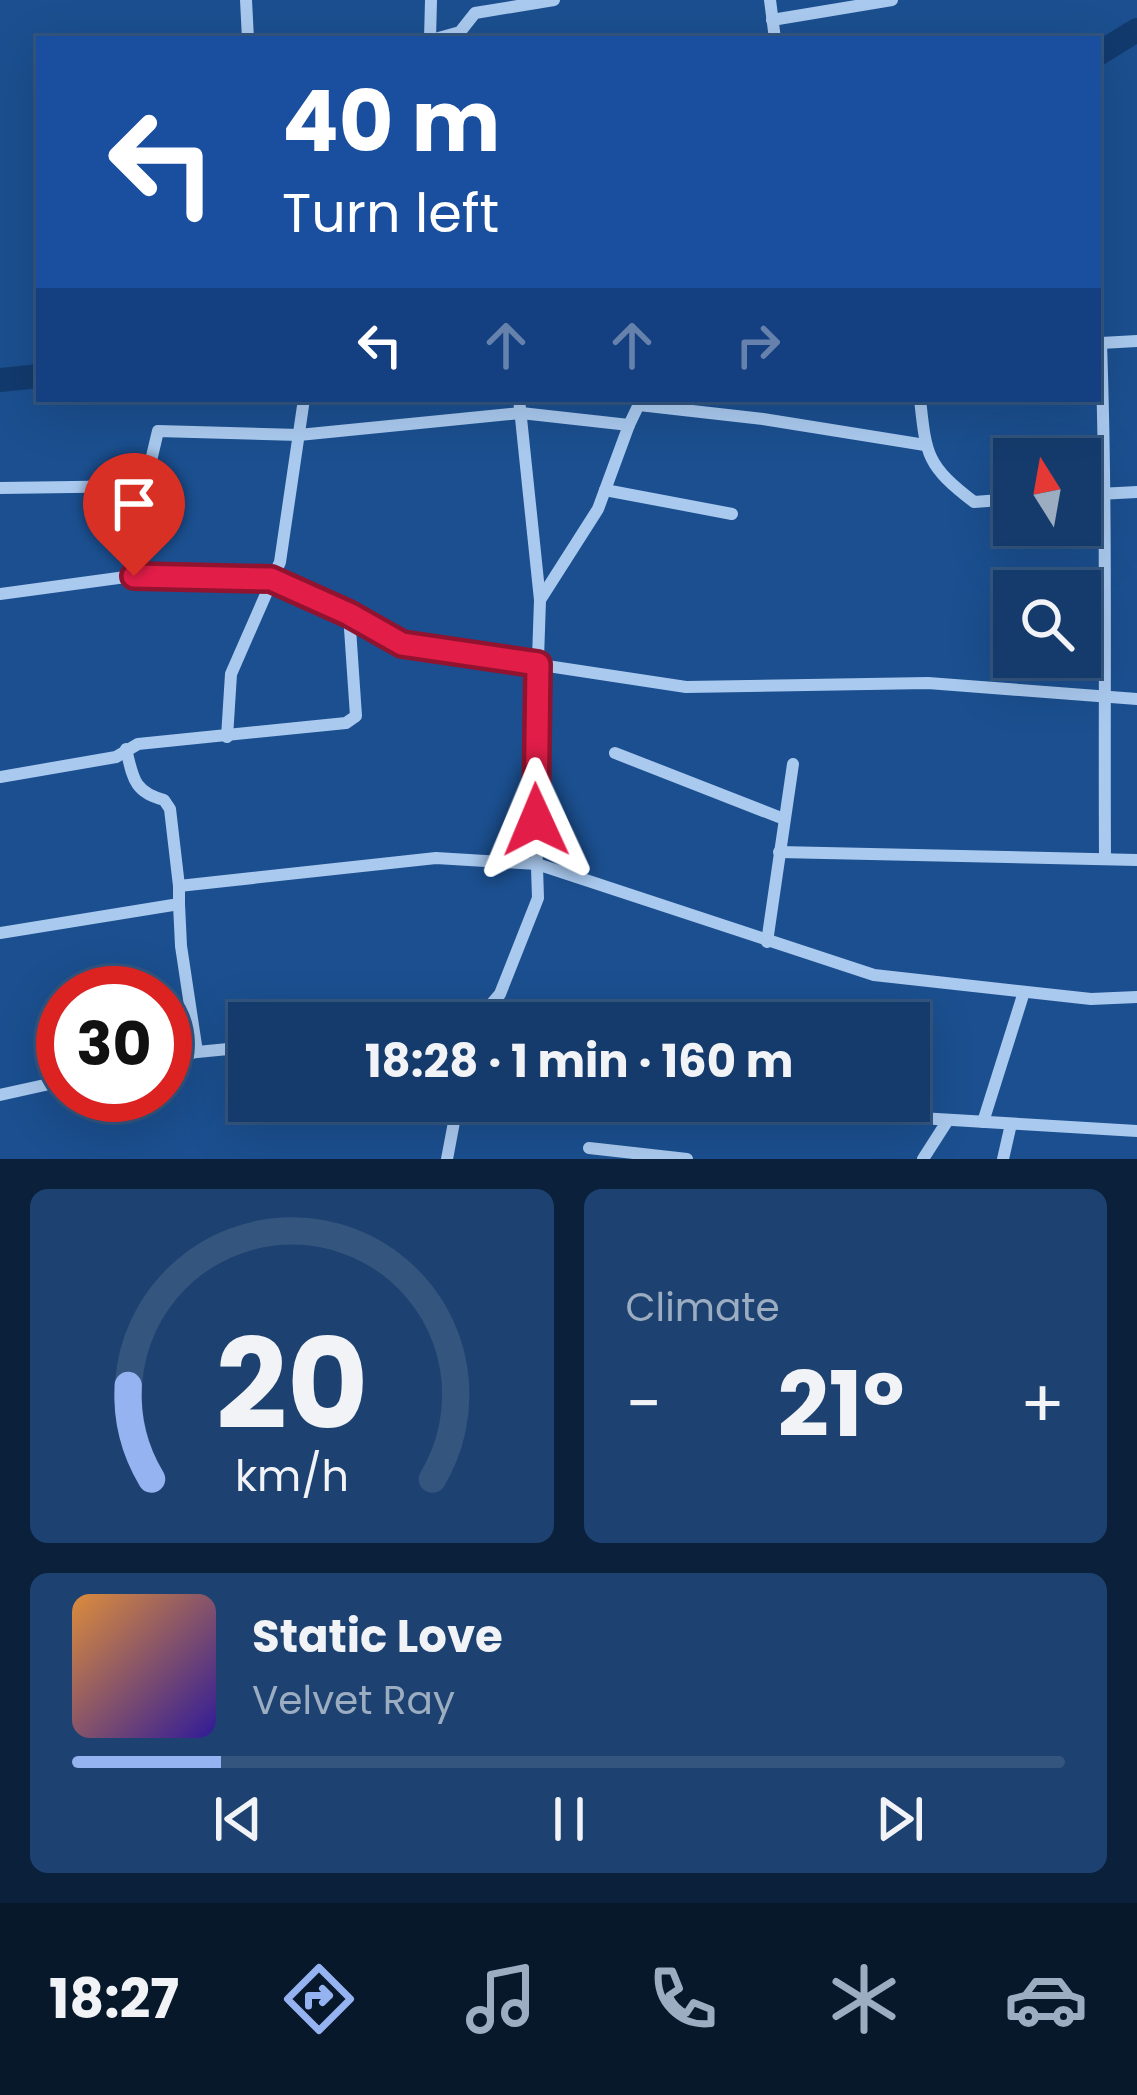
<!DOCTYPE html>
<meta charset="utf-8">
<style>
:root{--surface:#143b6b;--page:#1d4271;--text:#f1f3f6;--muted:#9dadc1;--line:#33557e;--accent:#95b2f1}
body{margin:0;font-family:Poppins,sans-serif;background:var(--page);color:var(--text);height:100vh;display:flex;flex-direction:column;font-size:45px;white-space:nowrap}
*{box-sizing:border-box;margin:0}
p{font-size:39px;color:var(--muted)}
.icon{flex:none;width:66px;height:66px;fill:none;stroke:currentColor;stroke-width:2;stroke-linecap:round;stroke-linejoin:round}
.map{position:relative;height:1159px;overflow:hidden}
.details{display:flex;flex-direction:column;gap:30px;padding:30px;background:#0b203b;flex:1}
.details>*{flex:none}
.guide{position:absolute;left:36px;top:36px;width:1065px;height:366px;border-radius:0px;box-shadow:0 12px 48px #0002,0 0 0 3px var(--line);background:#1a4fa0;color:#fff;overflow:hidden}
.needle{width:78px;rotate:349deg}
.fabs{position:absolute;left:993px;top:438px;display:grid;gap:24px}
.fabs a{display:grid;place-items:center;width:108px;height:108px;border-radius:0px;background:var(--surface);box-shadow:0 12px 48px #0002,0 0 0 3px var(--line);font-size:60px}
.speed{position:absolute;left:36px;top:966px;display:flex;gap:24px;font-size:60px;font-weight:700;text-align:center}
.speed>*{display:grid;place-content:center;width:156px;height:156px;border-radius:50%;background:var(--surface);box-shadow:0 12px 48px #0002,0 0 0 3px var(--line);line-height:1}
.speed .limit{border:18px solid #d22;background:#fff;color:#111}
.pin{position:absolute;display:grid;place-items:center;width:102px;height:102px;color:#fff;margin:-123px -51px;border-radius:50% 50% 50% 0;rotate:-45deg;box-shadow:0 0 12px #0007}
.pin .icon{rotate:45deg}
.me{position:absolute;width:132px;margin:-66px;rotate:359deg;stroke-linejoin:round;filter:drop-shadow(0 0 9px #0008)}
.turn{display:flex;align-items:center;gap:42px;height:252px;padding:0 48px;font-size:54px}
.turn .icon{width:156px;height:156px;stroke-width:2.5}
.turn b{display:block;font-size:84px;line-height:102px}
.lanes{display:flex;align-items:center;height:114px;padding:0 48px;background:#0003;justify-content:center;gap:60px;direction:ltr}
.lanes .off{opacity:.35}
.big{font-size:90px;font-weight:700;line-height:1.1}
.details .tile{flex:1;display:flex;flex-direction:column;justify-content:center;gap:18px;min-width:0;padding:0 42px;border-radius:18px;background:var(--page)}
.details .dial{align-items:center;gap:0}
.dial svg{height:312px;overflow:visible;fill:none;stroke:var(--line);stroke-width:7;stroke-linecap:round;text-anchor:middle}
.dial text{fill:var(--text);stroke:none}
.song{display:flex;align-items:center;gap:36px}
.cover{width:144px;height:144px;border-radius:18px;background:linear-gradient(135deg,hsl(30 70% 55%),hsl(250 70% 35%))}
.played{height:12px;border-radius:6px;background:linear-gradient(90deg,var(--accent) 15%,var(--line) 15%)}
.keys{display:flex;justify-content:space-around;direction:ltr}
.heat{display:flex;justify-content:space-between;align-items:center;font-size:66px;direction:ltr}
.details .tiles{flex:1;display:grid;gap:30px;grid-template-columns:1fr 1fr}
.tile:last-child{grid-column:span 2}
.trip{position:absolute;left:228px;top:1002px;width:702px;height:120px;border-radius:0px;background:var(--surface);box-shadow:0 12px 48px #0002,0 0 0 3px var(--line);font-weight:700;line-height:120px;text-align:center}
.tabs{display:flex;height:192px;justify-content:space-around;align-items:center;background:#08182b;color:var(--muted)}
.tabs .icon{width:84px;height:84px}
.tabs .active{color:var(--accent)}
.tabs b{font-size:54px;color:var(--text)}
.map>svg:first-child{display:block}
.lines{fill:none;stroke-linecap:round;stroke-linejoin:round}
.canal{stroke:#123a6d;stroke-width:24}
.street{stroke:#a9c9ee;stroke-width:12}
.route-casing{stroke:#92132f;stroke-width:30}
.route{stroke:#e11d48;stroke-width:21}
</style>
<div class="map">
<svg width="1137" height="1159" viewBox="0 0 1137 1159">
<rect width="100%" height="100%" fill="#1b4f8f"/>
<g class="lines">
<g class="canal">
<polyline points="1098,54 1137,30"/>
<polyline points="0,380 39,376"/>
</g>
<g class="street">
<polyline points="246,0 248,39"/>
<polyline points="770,0 775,39"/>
<polyline points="772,20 892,0"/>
<polyline points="430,39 431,0"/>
<polyline points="435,39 460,32 475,13 554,0"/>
<path d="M920,399c6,57 7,67 54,103l40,-3"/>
<polyline points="639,405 763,419 925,445"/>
<polyline points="0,488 145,486 158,431 299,435 521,413 629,425"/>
<polyline points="605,490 732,514"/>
<polyline points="1080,495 1137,492"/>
<polyline points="0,594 133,576 270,579 349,614 402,644 686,687 928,683 1137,699"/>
<polyline points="540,600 598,509 629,425 641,400"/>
<polyline points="227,737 231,674 280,562 304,399"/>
<polyline points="615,753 784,819"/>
<polyline points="0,777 116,757 138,744 346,723 356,716 349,614"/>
<polyline points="779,852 1137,860"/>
<path d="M1105,859c-1,-172 2,-344 -4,-516l36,-2"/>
<polyline points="179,886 436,858 537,864 874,975 1091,999 1137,997"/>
<polyline points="179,904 181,946 197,1052"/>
<path d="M0,933l179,-29v-18l-9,-77 -6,-9c-31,-8 -31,-23 -38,-51"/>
<polyline points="767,942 793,764"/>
<polyline points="475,1023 500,994 538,898 534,776 540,600 519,399"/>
<polyline points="165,1059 197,1052 249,1047"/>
<polyline points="0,1095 63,1081"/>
<polyline points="752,1101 903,1117 1137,1131"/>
<polyline points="983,1122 1024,992"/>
<polyline points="589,1148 687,1159"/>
<polyline points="447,1159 458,1101"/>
<polyline points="923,1159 948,1120"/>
<polyline points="1003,1159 1011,1124"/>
</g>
</g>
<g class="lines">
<defs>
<polyline id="route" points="134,576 271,579 349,614 402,644 538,664 536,820"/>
</defs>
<use href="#route" class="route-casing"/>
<use href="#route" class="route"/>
</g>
</svg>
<div class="fabs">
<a><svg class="needle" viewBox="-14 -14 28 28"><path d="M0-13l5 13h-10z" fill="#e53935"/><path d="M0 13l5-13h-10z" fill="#9dadc1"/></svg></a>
<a><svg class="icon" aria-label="search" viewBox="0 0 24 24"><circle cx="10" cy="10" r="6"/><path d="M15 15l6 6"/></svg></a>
</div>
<div class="speed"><div class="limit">30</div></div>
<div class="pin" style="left:134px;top:576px;background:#d93025"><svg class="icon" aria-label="arrive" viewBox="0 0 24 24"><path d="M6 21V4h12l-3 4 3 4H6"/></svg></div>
<svg class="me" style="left:536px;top:820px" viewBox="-20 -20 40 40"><path d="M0-17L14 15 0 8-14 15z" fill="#e11d48" stroke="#fff" stroke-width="4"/></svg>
<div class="trip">18:28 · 1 min · 160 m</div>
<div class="guide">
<div class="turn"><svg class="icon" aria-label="left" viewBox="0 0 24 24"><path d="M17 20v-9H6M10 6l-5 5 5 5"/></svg><div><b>40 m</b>Turn left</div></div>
<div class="lanes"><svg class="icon" aria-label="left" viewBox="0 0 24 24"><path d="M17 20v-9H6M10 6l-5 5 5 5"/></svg><svg class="icon off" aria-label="ahead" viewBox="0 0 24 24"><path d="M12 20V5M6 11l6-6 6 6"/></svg><svg class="icon off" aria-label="ahead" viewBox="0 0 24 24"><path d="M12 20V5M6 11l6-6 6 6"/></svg><svg class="icon off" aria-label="right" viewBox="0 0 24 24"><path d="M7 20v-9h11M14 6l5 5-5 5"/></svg></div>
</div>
</div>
<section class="details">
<div class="tiles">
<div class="tile dial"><svg viewBox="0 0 100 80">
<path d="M14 69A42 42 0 1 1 86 69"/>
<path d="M14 69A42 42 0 0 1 8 45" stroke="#95b2f1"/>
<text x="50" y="56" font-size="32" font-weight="700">20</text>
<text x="50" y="72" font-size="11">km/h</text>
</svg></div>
<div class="tile"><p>Climate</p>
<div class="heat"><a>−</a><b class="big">21°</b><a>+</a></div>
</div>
<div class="tile">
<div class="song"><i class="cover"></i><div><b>Static Love</b><p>Velvet Ray</p></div></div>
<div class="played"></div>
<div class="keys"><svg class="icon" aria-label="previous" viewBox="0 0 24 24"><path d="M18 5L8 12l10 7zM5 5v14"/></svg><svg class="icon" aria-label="pause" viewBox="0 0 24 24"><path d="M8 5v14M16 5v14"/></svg><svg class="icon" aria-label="next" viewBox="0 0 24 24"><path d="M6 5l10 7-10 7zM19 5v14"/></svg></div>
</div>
</div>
</section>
<nav class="tabs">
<b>18:27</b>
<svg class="icon active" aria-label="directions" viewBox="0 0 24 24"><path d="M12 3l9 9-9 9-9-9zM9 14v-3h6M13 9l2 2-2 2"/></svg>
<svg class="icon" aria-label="music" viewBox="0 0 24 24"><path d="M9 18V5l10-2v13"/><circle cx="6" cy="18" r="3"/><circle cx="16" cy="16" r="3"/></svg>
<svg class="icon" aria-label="phone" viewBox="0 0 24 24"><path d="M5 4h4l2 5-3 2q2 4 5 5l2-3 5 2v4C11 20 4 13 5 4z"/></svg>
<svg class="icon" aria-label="climate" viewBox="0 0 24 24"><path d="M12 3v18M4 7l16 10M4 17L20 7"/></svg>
<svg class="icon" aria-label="car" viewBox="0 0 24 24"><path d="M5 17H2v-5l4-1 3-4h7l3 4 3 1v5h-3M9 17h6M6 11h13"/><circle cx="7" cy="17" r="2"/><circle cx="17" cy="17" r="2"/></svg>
</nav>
